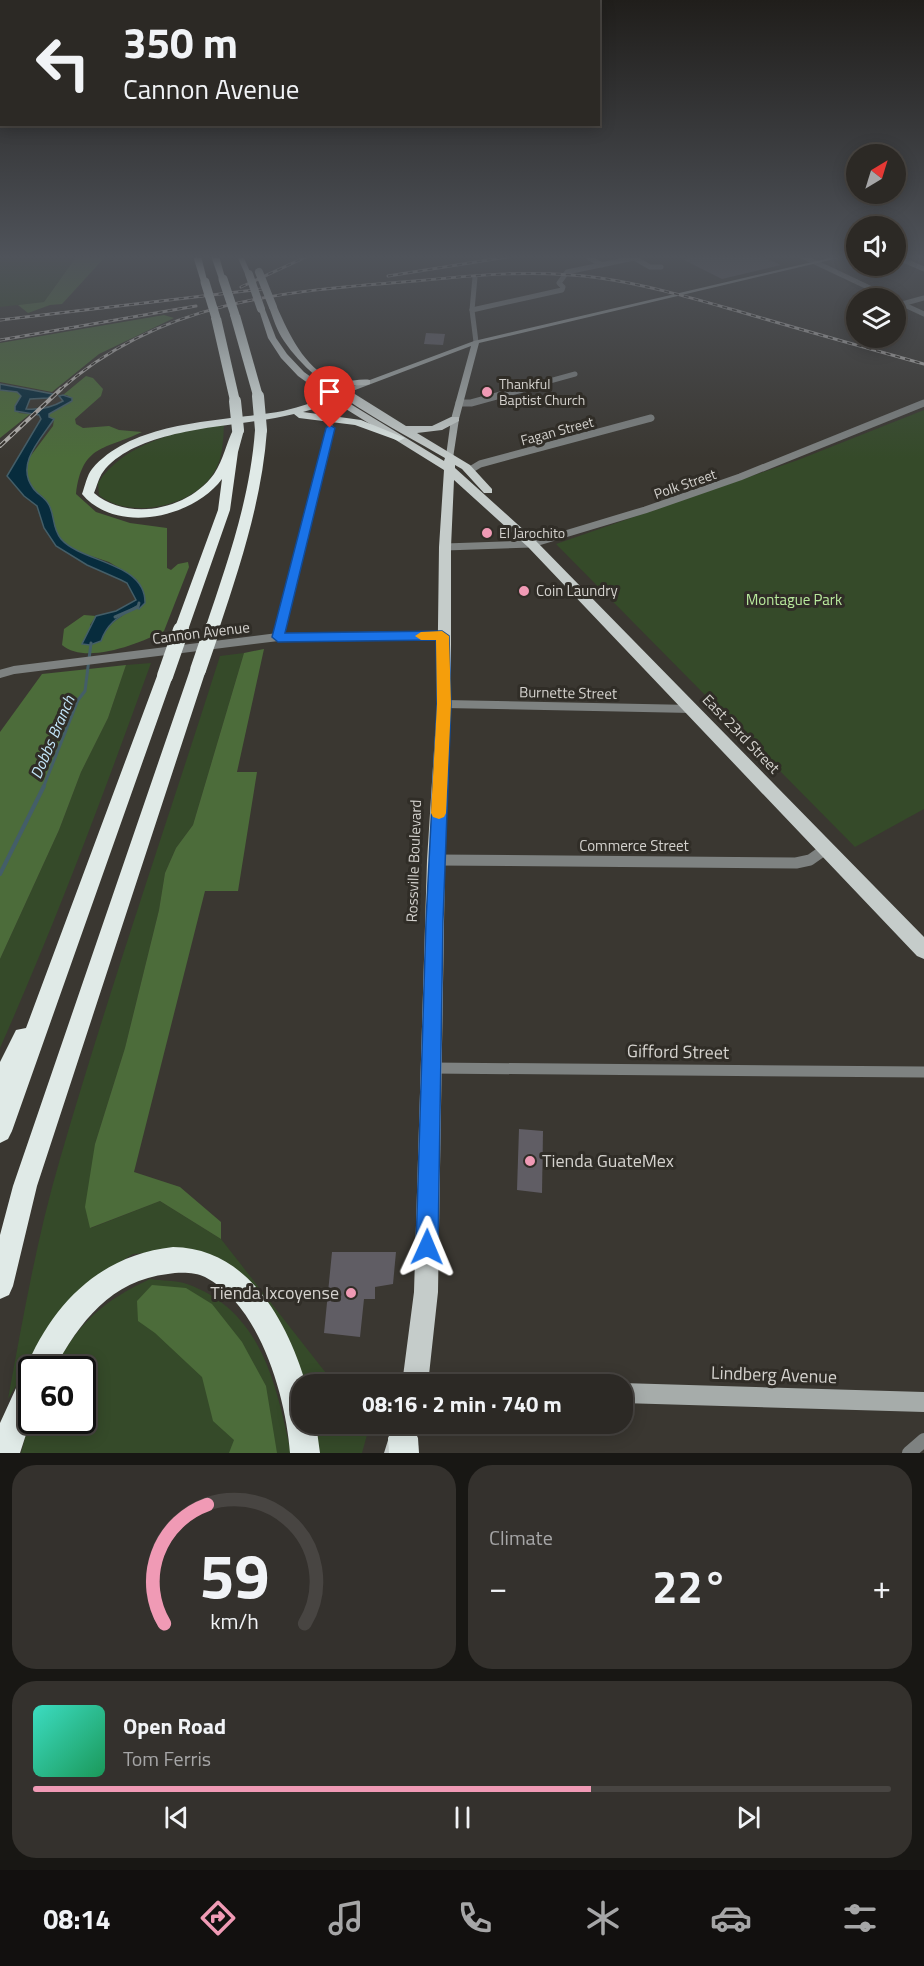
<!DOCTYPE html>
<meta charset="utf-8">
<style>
:root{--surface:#2c2925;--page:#34312d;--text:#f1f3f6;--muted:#a6a6a7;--line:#484542;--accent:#f09ab5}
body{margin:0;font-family:"Titillium Web",sans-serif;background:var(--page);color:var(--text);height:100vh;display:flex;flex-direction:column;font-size:22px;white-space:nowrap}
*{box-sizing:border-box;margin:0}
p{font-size:20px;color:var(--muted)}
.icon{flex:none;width:33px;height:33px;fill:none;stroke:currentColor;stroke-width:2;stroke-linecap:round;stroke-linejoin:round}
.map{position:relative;height:1453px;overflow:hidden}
.drawer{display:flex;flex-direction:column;gap:12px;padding:12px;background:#181714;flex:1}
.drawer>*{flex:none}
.banner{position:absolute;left:0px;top:0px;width:600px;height:126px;box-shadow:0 3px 15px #0003,0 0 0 2px var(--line);background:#2c2925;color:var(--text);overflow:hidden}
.needle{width:39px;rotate:38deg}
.buttons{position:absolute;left:846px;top:144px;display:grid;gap:12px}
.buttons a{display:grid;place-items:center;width:60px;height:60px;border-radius:50%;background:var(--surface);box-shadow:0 3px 15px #0003,0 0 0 2px var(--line);font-size:30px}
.speed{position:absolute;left:18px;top:1356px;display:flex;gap:12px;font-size:30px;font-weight:700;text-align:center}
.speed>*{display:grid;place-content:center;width:78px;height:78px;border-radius:50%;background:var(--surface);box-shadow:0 3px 15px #0003,0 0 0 2px var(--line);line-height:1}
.speed .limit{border:3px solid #111;border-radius:9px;background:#fff;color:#111}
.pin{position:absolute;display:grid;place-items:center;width:51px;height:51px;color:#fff;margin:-62px -26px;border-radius:50% 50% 50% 0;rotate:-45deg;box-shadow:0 0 6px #0007}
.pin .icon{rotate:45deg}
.me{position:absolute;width:66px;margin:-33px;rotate:1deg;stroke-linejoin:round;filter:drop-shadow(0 0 4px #0008)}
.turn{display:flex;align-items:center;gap:21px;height:126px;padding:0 24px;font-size:27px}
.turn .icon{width:78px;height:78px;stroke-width:2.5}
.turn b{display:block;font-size:42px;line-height:51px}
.big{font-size:45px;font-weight:700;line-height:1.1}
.drawer .tile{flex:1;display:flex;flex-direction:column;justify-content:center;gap:9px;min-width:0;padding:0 21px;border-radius:24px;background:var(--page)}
.drawer .dial{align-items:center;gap:0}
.dial svg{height:156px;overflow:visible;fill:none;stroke:var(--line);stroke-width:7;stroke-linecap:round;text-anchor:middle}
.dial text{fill:var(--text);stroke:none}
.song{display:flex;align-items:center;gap:18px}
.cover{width:72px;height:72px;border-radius:9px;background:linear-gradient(135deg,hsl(170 70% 55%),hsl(150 70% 35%))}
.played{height:6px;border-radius:3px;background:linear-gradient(90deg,var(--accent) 65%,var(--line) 65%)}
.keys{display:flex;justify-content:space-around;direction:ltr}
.heat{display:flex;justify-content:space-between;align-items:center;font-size:33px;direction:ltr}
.drawer .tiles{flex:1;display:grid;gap:12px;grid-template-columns:1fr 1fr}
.tile:last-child{grid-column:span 2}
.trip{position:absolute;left:291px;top:1374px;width:342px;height:60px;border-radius:24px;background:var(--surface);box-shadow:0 3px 15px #0003,0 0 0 2px var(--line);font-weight:700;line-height:60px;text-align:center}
.menu{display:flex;height:96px;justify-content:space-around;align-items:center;background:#12100f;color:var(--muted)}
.menu .icon{width:42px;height:42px}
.menu .active{color:var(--accent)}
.menu b{font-size:27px;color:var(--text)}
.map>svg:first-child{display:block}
.green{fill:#354a29}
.forest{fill:#4c6c3a}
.water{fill:#072c3d;stroke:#445e68;stroke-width:1.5}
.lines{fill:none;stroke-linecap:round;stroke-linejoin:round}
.stream-far1{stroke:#445e68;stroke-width:3}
.stream{stroke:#445e68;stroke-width:4}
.building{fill:#605d64}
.minor-far4{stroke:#7e8281;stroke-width:5}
.minor-far3{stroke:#7e8281;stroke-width:7}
.minor-far2{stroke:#7e8281;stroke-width:8}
.minor-far1{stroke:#7e8281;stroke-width:11}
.minor{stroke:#7e8281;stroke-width:14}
.secondary{fill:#a6acaa;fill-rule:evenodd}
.primary{fill:#c5ccca;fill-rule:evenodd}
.motorway{fill:#e0eae7;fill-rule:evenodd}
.rail-far1-casing{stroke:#b6b3af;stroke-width:3}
.rail-casing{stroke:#b6b3af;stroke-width:4}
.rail-far1{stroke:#302d27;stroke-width:1.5;stroke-dasharray:5;stroke-linecap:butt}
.rail{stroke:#302d27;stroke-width:2;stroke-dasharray:7;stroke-linecap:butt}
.primary-bridge{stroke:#c5ccca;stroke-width:8}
.motorway-bridge-far2{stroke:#e0eae7;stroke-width:9}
.motorway-bridge-far1{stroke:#e0eae7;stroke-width:12}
.motorway-bridge{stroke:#e0eae7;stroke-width:16}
.route{fill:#1a73e8;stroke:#114b97;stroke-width:1.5}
.slow{fill:#f59e0b}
.poi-dot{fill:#f09ab5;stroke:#302d27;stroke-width:2}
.labels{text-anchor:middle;stroke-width:6;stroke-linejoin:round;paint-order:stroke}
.far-poi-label{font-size:14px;fill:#d4d2ce;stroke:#302d27;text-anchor:start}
.far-street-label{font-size:14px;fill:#d4d2ce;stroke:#302d27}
.poi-label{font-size:15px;fill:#d4d2ce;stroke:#302d27;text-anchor:start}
.park-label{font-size:15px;fill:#b8e99c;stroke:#302d27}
.street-label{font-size:15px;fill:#d4d2ce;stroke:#302d27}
.water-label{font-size:16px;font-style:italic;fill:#c3e6fa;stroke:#302d27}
.near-street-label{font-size:18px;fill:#d4d2ce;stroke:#302d27}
.near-poi-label{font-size:18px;fill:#d4d2ce;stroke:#302d27;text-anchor:start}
</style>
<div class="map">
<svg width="924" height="1453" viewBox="0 0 924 1453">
<rect width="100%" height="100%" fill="#3a3731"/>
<g class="green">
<polygon points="0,256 77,256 44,302 0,307"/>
<polygon points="924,410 924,809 855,847 556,544 798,460"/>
<path d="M224,425c-1,17 -1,34 -11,49 -21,33 -84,46 -114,21l-1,-12c26,-40 81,-53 126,-58z"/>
<path d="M244,653l-51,172 -17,23 -11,25 -6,37 -34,138 -30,96 -4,84 69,-27 61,38 112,143 22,2h-52l-19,-53 -97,-81 -54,4 -43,27 -43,54 -39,64c15,-81 29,-162 52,-240 49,-169 107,-336 160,-503z"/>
<path d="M151,663c-47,130 -95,259 -151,385v-89l59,-129 22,-58 27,-54 18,-53z"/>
<path d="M150,1279c12,2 26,1 37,5 75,27 89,100 104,169h-270l10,-37 1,4h50v-50l-28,-1c24,-46 49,-68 96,-90z"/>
<polygon points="310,1424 370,1424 362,1453 314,1453"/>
</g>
<g class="forest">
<polygon points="77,256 106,256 62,304 50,305 28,313 18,305 44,302"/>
<polygon points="164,315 174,318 99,354 52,392 0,382 0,343"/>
<path d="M86,376l7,2 10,11 -2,7 -26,23 1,5 7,4 26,-2 10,4 23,2c-37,18 -60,12 -66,62l20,18 34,11 37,5v40l4,2 7,-6 10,-2 1,5 -25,64c-25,13 -79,34 -102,14l2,-16 20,-14 12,1 -6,9 11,16c11,-28 32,-24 42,-47l-6,-14 -5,-4 -23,-14 -30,-10 -17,-11 -8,-13 -1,-12 -11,-20 -9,-7 -8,-18 1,-9 27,-36 1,-7 -5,-2v-3l23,-13 -5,-6h-4z"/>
<polygon points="0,390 17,392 21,396 15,406 19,413 30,414 0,438"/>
<polygon points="264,649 237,772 257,772 238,891 205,891 134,1172 180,1187 221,1222 221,1239 160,1201 90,1228 85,1207 95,1144 125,1048 159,910 165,873 176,848 193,825 244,653"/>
<polygon points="126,665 108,718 81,772 59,830 0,959 0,732 42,674"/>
<polygon points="152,1285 186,1288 212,1304 242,1342 266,1386 277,1453 229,1453 234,1440 213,1421 202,1377 155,1333 138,1321 137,1301"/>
</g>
<path class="water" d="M0,384l53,10 -5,4 -18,1 -4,10c14,1 25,-1 37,-8l-4,-5 4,-1 9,3v3l-23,13v3l5,2c-13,20 -39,45 -21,69 4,6 12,9 16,17 6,11 3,23 12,34 21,24 85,23 84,64l-6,6 -2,-3c-16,10 -29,15 -36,35l-11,4 -8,-1 14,-28 20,-5 20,-11 -9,-17 -6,-3 -34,-15 -31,-19 -12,-18 -7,-22 -13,-10 -17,-20 34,-57 -2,-4 -24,-4v-5l6,-10 -4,-4 -17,-2z"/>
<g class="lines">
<g class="stream-far1">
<polyline points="115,617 138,607 139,603"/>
<polyline points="43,788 78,700 85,691 91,643"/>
</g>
<polyline class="stream" points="0,874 44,786"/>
</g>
<g class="building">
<polygon points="694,256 760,256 781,265 722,279 684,260"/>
<polygon points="426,333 445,334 443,345 424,344"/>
<polygon points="519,1129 543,1131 542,1193 517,1190"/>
<polygon points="332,1252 396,1252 393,1284 375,1287 375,1299 364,1299 360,1337 324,1333"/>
</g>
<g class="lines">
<g class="minor-far4">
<polyline points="586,256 602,265"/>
<polyline points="631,256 650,267 661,267"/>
<polyline points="802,256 891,298"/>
<polyline points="896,257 924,269"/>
<polyline points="475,277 472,310 476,342"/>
<polyline points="896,301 924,314"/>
<polyline points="902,304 924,298"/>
<polyline points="472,310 562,290 563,287 559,283 567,272 634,258"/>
<polyline points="517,390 575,374"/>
</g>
<g class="minor-far3">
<polyline points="459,403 471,403 522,389"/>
<polyline points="470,470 480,464 651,418"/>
<polyline points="445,547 532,544 645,510 740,477 924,403"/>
<polyline points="296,563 330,428"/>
</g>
<g class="minor-far2">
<polyline points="278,637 297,562"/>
<polyline points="0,674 14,670 278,637 442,635"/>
<polyline points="444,704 692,709"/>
</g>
<g class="minor-far1">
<polyline points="436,860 796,863 810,860 827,848"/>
<polyline points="431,1068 924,1072"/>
</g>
<polyline class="minor" points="909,1453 924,1440"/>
<g class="secondary">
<polygon points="838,256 847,256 479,343 459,419 453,458 446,456 451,419 471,346 334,398 327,396 474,341"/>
<polygon points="622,1383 924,1392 924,1412 622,1403 622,1384 618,1384"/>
</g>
<g class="primary">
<polygon points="237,256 243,256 252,276 246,276"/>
<path d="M273,305l4,2c12,27 27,60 56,73 10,4 26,-2 37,0v4l-3,1 -25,1 64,40h26l19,-9h8v4l-17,9 -25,3 53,32 22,24v4h-8l-22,-24 -7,-4v3l81,73 388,396v22l-7,-3 -389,-409 -74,-67 -3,67v157l-6,156 -7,432 -10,92h-26l12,-92 13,-432 10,-156 2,-157 5,-77 -111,-69 -35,-25 -17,-18 -13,-20 -10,-31h6l12,31 11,16 17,18 35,25 105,64 1,-3c-51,-30 -129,-68 -161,-117 -7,-10 -11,-23 -15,-34z"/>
<polygon points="393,1424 419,1424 410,1453 384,1453"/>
</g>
<g class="motorway">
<polygon points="193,256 201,256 208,284 201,282"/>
<polygon points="211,256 219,256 226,281 219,279"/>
<polygon points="235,312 240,315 263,396 262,398 254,398 253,396 230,315"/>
<polygon points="216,315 221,318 240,401 235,404 230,401 211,318"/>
<path d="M336,396l4,1v4l-37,11 58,8 44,18 -6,3 -44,-16 -56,-7 -5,-4c-54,14 -155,11 -191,58 -4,5 -6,14 -9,21 34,29 94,17 120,-19 10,-15 12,-31 20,-46l4,-1 6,3 -6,22 -8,58 -42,120 -2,4h-10l-2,-4 44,-120 4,-31c-29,39 -106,56 -140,15 3,-8 5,-19 10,-25 43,-50 132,-47 191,-58 18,-4 35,-11 53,-15z"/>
<path d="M261,427l6,3c-5,69 -26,133 -48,199l-7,5 -7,-5c22,-66 45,-129 50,-199z"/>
<polygon points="198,665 203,666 206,670 37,1186 13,1286 9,1295 0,1299 0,1235 13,1186 190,670 193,666"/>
<polygon points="165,670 171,672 173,676 12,1131 8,1139 0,1143 0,1062 16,1030 26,1028 157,676 159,672"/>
<path d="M173,1247c75,1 114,74 133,137h-4v40h14l4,29h-30c-4,-56 -30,-148 -85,-176 -10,-5 -26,-5 -37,-3 -56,6 -89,48 -114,96h-22v46l-12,37h-20v-30l22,-48 4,-2 -1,-3c27,-66 75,-115 148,-123z"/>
<polygon points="403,1424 413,1428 418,1438 419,1453 389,1453 388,1438 393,1428"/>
</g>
<defs>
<g id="rail-far1">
<polyline points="388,276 513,256"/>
<polyline points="241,287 308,256"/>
<polyline points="0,320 262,289"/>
<polyline points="0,340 196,306"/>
<path d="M60,390c101,-90 226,-99 355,-109 62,-6 124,-12 185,-3 48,7 95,21 141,34 61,18 122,35 183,52"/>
</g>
<polyline id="rail" points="0,446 61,389"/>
</defs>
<use href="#rail-far1" class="rail-far1-casing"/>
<use href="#rail" class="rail-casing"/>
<use href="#rail-far1" class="rail-far1"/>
<use href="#rail" class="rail"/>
<g class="primary-bridge">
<polyline points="259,272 273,307"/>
<polyline points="249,274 261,309"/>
</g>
<g class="motorway-bridge-far2">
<polyline points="223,279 235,315"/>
<polyline points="205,282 216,318"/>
</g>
<g class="motorway-bridge-far1">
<polyline points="258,396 261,430"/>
<polyline points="235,401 238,430"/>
</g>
<g class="motorway-bridge">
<polyline points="198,670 212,629"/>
<polyline points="165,676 181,630"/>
</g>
</g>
<linearGradient id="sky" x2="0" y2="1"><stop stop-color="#201e1b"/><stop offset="0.56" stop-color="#4f535a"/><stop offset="1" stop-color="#4f535a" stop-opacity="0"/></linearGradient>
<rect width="924" height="459" fill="url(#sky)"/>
<polygon class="route" points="330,425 335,428 285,633 442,631 449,636 451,704 443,921 438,1247 434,1255 427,1258 419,1255 416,1247 426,921 437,704 436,640 278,642 272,637 326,428"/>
<polygon class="slow" points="442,631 449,636 451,704 446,813 444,817 439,819 433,817 431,813 437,704 436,640 421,640 415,636 421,632"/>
<g class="poi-dot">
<circle cx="487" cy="392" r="6"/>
<circle cx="487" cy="533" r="6"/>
<circle cx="524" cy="591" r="6"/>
<circle cx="530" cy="1161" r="6"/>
<circle cx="351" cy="1293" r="6"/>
</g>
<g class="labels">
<g class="far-poi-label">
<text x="499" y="389">Thankful<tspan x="499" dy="16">Baptist Church</tspan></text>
<text x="499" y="538">El Jarochito</text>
</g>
<g class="far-street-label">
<text transform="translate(557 431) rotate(-15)" y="5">Fagan Street</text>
<text transform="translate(685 484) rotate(-19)" y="5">Polk Street</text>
</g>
<g class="poi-label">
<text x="536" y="596">Coin Laundry</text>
</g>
<g class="park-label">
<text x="794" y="605">Montague Park</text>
</g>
<g class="street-label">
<text transform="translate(201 633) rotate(-7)" y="5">Cannon Avenue</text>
<text transform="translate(568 693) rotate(1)" y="5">Burnette Street</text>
<text transform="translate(741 734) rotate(46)" y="5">East 23rd Street</text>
<text x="634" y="851">Commerce Street</text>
<text transform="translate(414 861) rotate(-88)" y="5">Rossville Boulevard</text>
</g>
<g class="water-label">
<text transform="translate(52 737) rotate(-67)" y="6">Dobbs Branch</text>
</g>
<g class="near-street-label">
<text transform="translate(678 1052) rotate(1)" y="6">Gifford Street</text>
<text transform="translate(774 1375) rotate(2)" y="6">Lindberg Avenue</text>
</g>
<g class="near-poi-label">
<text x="542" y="1167">Tienda GuateMex</text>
<text x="339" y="1299" text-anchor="end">Tienda Ixcoyense</text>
</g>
</g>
</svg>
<div class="buttons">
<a><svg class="needle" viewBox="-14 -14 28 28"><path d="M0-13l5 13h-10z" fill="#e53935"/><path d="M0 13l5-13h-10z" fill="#a6a6a7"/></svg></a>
<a><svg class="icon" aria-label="sound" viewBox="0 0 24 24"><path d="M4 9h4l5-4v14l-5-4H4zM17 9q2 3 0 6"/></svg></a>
<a><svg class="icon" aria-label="layers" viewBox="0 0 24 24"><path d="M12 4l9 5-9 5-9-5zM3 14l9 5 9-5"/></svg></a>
</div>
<div class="speed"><div class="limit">60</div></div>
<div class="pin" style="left:330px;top:428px;background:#d93025"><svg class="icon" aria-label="arrive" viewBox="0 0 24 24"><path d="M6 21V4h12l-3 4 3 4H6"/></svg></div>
<svg class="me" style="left:427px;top:1247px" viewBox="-20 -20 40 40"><path d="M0-17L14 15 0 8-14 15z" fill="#1a73e8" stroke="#fff" stroke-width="4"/></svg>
<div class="trip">08:16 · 2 min · 740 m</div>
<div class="banner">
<div class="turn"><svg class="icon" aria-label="left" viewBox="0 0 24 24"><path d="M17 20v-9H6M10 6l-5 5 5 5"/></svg><div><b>350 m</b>Cannon Avenue</div></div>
</div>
</div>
<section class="drawer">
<div class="tiles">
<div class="tile dial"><svg viewBox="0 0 100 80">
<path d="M14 69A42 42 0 1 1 86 69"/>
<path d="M14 69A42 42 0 0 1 36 8" stroke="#f09ab5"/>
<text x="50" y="56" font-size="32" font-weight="700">59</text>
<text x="50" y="72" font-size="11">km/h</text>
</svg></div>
<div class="tile"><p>Climate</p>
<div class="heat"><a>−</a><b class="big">22°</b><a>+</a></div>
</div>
<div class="tile">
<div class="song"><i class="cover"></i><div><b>Open Road</b><p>Tom Ferris</p></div></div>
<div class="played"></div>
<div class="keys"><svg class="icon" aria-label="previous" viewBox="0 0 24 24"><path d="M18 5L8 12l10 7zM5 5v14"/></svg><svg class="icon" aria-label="pause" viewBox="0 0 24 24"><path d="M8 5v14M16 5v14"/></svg><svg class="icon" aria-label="next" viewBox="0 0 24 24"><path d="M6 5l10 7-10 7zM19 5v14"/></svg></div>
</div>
</div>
</section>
<nav class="menu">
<b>08:14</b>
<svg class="icon active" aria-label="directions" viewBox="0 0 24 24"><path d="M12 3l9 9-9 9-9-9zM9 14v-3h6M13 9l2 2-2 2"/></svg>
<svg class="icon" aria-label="music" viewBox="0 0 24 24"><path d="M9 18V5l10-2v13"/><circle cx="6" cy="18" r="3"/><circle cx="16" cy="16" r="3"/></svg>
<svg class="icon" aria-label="phone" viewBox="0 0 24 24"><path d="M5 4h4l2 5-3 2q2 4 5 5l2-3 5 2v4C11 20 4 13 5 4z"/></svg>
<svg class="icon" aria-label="climate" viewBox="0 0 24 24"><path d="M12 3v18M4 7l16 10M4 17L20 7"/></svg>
<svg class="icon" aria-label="car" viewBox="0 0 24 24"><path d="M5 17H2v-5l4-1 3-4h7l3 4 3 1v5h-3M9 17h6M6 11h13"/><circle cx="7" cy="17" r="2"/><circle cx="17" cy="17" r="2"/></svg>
<svg class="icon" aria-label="filters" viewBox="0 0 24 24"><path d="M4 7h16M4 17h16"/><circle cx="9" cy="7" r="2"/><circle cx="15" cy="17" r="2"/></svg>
</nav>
